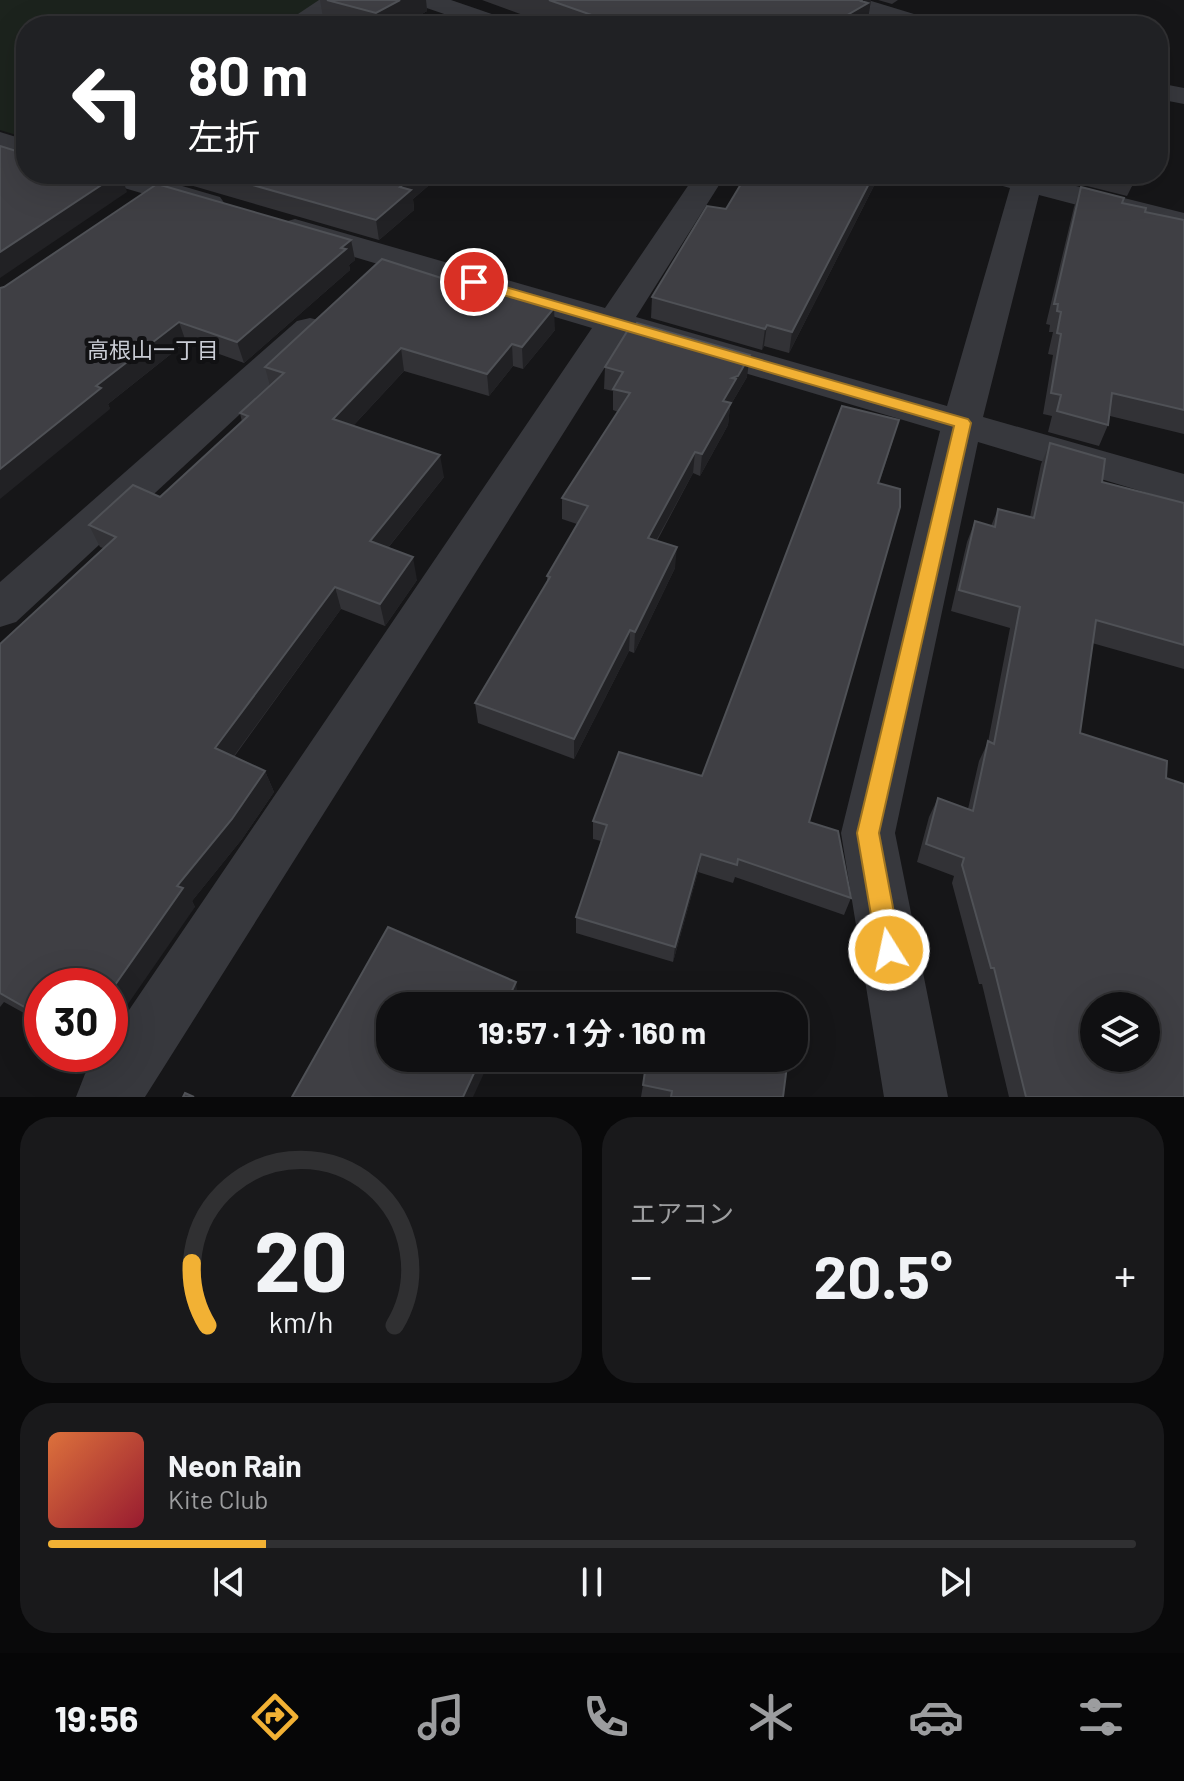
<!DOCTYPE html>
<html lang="ja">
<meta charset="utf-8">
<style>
:root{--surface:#101012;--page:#19191b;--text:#f1f3f6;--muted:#9c9d9f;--line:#303032;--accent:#f2b134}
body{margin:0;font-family:Barlow,"Noto Sans JP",sans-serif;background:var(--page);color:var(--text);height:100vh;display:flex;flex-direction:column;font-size:30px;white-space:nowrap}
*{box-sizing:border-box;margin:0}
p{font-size:26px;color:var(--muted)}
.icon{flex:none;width:44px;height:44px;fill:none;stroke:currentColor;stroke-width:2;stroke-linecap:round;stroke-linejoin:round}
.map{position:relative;height:1097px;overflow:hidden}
.panel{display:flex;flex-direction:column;gap:20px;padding:20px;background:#09090a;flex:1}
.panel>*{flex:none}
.guide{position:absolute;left:16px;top:16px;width:1152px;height:168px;border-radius:32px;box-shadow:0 8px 32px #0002,0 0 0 2px var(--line);background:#202124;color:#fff;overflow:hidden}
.tools{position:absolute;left:1080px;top:992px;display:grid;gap:16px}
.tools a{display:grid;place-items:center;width:80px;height:80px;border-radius:50%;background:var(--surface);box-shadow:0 8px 32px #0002,0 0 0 2px var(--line);font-size:40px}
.speed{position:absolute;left:24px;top:968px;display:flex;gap:16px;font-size:40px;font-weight:700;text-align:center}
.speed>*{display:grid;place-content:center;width:104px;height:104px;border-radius:50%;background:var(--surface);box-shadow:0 8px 32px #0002,0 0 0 2px var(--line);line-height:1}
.speed .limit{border:12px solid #d22;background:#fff;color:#111}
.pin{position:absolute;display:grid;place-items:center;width:68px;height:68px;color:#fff;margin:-34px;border:4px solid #fff;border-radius:50%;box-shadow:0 2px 8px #0007}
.me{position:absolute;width:88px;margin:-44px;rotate:350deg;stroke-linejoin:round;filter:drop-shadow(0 0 6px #0008)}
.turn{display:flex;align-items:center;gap:28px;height:168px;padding:0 40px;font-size:36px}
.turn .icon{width:104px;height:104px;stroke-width:2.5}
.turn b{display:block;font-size:56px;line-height:68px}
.big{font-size:60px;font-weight:700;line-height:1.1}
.panel .tile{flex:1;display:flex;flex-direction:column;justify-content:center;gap:12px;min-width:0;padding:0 28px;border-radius:32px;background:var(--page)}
.panel .dial{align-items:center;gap:0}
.dial svg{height:208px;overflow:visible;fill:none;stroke:var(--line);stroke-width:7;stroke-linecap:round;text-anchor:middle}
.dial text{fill:var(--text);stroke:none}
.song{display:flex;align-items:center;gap:24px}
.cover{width:96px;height:96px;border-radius:12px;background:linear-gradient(135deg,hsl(20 70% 55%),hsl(350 70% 35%))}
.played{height:8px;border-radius:4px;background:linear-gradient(90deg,var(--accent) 20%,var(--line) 20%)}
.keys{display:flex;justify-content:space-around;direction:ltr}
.heat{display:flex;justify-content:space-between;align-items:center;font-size:44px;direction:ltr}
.panel .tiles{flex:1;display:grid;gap:20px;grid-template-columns:1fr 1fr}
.tile:last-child{grid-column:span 2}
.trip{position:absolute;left:376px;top:992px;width:432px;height:80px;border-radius:32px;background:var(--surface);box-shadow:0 8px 32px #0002,0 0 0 2px var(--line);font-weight:700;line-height:80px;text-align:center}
.menu{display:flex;height:128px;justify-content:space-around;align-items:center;background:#060607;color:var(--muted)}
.menu .icon{width:56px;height:56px}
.menu .current{color:var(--accent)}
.menu b{font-size:36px;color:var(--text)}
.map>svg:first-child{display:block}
.green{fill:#1c231d}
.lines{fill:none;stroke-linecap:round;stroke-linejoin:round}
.minor{fill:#37383d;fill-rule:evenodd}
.tertiary{fill:#37383d;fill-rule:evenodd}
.wall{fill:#323236}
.shaded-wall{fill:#212124}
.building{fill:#3f3f44;stroke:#4f5156;stroke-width:2;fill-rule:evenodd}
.route{fill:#f2b134;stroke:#9d7322;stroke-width:2}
.labels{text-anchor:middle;stroke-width:8;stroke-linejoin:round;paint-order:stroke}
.neighbourhood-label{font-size:22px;fill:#c9ccd4;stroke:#111113}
</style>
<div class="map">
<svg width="1184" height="1097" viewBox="0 0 1184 1097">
<rect width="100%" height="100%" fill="#161618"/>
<polygon class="green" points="0,0 323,0 280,26 26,26 26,138 0,130"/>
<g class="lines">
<g class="minor">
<polygon points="319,0 348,0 310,26 280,26"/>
<polygon points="415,0 451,0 512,21 515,26 479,26 418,5"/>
<polygon points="0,132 26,140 26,158 0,150"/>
<polygon points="93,174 141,174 220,197 225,204 220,211 209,213 97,180"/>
<polygon points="696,174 726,174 636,317 947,406 1010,188 981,180 977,174 1028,174 1184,213 1184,233 1039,195 983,417 1184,474 1184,504 978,442 895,833 948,1097 884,1097 841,833 940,431 624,337 145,1097 76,1097 85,1074 99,1054 110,1054 110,1038 592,328 284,236 279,229 284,222 295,219 605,308"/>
<polygon points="310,318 323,321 328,329 323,337 16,622 0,627 0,582 297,321"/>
</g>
<g class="tertiary">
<polygon points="831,0 868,0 937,21 940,26 902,26 834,5"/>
<polygon points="1158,83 1184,88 1184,104 1158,99"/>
</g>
</g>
<g class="wall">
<polygon points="320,0 426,0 427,11 401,26 336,26 324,23"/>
<polygon points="482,0 871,0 868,19 865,21 864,26 553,26"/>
<polygon points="878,0 898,0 892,4"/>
<polygon points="152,174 442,174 413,199 414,210 379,240"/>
<polygon points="747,174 880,174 789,353 764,346 762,350 651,318 652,297 726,209"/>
<polygon points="1081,174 1138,174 1127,196 1079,184"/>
<polygon points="1081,187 1145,212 1184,220 1184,434 1110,416 1108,425 1099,446 1048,432 1052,416 1043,414 1053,355 1048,354 1053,332 1049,332 1050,325 1046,324 1074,207"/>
<polygon points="351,240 355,260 349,265 350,270 244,363 186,342 108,404 110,409 0,288"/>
<polygon points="382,259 555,330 523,369 513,366 489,396 404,371 353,426 444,477 388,548 417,580 385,626 341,609 234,757 265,771 274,792 242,839 192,901 195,907 42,986 42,1023 4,1002 0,1007 0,644 103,548 100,547 89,525 160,497 242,422 240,413 270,386 265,367"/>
<polygon points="605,367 747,377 730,406 728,425 700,476 693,473 657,541 675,568 634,653 629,651 574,759 478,723 475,703 547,582 547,576 577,524 562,519 562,498 618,412 613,410 613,391 604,389"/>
<polygon points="893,440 879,484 809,822 851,898 844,915 735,877 733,883 698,872 673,962 576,933 576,917 601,841 593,839 593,821 702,776"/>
<polygon points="1050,443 1102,482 1184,503 1184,669 1092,643 1080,733 1166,778 1184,1097 1009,1097 982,984 979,984 952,883 954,876 917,862 929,817 938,798 968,809 979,761 988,742 1010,628 951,611 967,542 975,521 991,526 998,509 1030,517 1041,464"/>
<polygon points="643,1085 783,1097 641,1097"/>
</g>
<g class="shaded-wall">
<polygon points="400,0 426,0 427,11 401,26 378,26 376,13"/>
<polygon points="862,0 871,0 868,19 865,21 864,26 828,26"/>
<polygon points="118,174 121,174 127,192 0,278 0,252"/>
<polygon points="416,174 442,174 413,199 414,210 379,240 376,220 400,187"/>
<polygon points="874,174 880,174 789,353 792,332"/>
<polygon points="351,240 355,260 349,265 350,270 244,363 237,342"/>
<polygon points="554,308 555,330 523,369 522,347"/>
<polygon points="179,322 186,342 108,404 110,409 0,499 0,469 96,386"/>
<polygon points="767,325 764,346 762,350 765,329"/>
<polygon points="512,344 513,366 489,396 487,374"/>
<polygon points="401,348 404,371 338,442 333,419"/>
<polygon points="750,355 747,377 730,406 728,425 700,476 702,454 732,378"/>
<polygon points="695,452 693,473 646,559 648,538"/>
<polygon points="440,455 444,477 375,564 370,541"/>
<polygon points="677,547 675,568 634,653 635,632"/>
<polygon points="413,557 417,580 385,626 380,604"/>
<polygon points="335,587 341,609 225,768 215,748"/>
<polygon points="630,630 629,651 574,759 574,739"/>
<polygon points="265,771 274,792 242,839 192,901 195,907 110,1030 110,992 177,886"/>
<polygon points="701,854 698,872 673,962 675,947"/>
<polygon points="516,982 518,998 515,1006 505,1006"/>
<polygon points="481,1058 491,1058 473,1097 463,1097"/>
</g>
<g class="building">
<polygon points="327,0 400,0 376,13"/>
<polygon points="549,0 862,0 861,1 868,3 828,26 623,26"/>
<polygon points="0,146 26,154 26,174 118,174 0,252"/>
<polygon points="214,174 416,174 400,187 411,190 376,220"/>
<polygon points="747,174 874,174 792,332 767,325 765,329 652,297 707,206 726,209"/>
<polygon points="1087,174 1137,174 1131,185"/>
<polygon points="157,184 351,240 341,248 346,249 237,342 179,322 96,386 101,388 0,469 0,288 4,287"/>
<polygon points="1081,187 1124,198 1122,203 1146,208 1145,212 1184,220 1184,410 1112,393 1108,425 1057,411 1061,395 1051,393 1061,334 1057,333 1061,312 1057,311 1058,304 1054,304"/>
<polygon points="382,259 485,292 488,289 554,308 522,347 512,344 487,374 401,348 333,419 440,455 370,541 413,557 380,604 335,587 215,748 265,771 232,819 177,886 183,888 110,992 110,986 42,986 42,1017 0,993 0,644 116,537 89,525 133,485 160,497 248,416 240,413 284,373 265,367"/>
<polygon points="637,323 750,355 738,376 732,378 736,379 723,401 731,403 702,454 695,452 648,538 677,547 635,632 630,630 574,739 475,703 550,577 547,576 588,506 562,498 630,393 613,389 623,372 605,367 628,330 632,331"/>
<polygon points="842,406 899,420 878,483 900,489 900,507 809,822 838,831 851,898 738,859 737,865 701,854 675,947 576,917 607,825 593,821 619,752 702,776"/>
<path d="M1050,443l55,16 -3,23 82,21v142l-88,-25 -16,113 87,28 -1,17 18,6v313h-158l-32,-129h-3l-29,-103 2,-7 -38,-14 12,-46 35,13 15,-70 6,3 26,-137 -61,-17 16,-69 20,6 3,-18 36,9zM1094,1006h52v52h-52z"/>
<polygon points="388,927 516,982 505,1006 390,1006 390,1058 481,1058 463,1097 292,1097"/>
<polygon points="659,996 698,1006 657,1006"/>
<polygon points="647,1058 788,1058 783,1097 671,1097 672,1091 643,1085"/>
<polygon points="185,1093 194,1097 183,1097"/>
</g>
<polygon class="route" points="474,278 968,419 971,423 879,833 901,950 898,959 889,962 880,959 877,950 857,833 954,426 469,285 469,279"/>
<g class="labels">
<g class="neighbourhood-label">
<text x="153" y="358">高根山一丁目</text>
</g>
</g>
</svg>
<div class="tools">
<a><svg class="icon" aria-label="layers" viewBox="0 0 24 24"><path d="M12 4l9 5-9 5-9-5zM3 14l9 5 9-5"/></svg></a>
</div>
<div class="speed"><div class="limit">30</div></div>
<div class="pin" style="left:474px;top:282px;background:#d93025"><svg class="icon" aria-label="arrive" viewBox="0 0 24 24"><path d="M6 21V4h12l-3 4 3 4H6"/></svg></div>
<svg class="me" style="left:889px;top:950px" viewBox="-20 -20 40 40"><circle r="17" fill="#f2b134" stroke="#fff" stroke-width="3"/><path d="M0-11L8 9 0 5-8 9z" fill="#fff"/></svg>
<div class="trip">19:57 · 1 分 · 160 m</div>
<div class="guide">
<div class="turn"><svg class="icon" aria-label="left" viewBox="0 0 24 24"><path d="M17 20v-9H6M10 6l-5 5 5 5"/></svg><div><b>80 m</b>左折</div></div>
</div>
</div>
<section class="panel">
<div class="tiles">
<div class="tile dial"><svg viewBox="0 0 100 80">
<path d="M14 69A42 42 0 1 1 86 69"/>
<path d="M14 69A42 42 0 0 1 8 45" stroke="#f2b134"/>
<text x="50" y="56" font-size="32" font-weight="700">20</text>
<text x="50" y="72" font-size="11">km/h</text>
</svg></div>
<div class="tile"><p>エアコン</p>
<div class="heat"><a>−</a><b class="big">20.5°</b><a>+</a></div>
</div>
<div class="tile">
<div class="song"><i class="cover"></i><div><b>Neon Rain</b><p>Kite Club</p></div></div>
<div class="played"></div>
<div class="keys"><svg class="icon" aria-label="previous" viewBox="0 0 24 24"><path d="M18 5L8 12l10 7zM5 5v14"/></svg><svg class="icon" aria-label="pause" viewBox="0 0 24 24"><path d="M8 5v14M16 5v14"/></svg><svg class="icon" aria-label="next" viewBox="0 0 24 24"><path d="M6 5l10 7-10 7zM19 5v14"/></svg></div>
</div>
</div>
</section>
<nav class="menu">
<b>19:56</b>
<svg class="icon current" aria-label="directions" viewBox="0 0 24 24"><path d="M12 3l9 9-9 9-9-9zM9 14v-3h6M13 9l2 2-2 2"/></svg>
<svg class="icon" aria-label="music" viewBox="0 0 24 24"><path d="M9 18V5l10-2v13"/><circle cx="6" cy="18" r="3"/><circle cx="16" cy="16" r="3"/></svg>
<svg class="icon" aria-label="phone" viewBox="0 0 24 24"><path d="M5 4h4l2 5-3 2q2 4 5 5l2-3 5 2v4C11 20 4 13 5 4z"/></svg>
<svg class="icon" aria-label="climate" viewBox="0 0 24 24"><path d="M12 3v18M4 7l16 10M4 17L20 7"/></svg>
<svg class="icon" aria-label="car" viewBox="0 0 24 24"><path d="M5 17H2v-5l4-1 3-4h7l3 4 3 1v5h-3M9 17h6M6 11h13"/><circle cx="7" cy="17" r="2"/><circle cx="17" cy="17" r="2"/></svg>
<svg class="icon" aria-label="filters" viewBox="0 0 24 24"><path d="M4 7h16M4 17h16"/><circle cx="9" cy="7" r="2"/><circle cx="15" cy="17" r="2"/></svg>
</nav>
